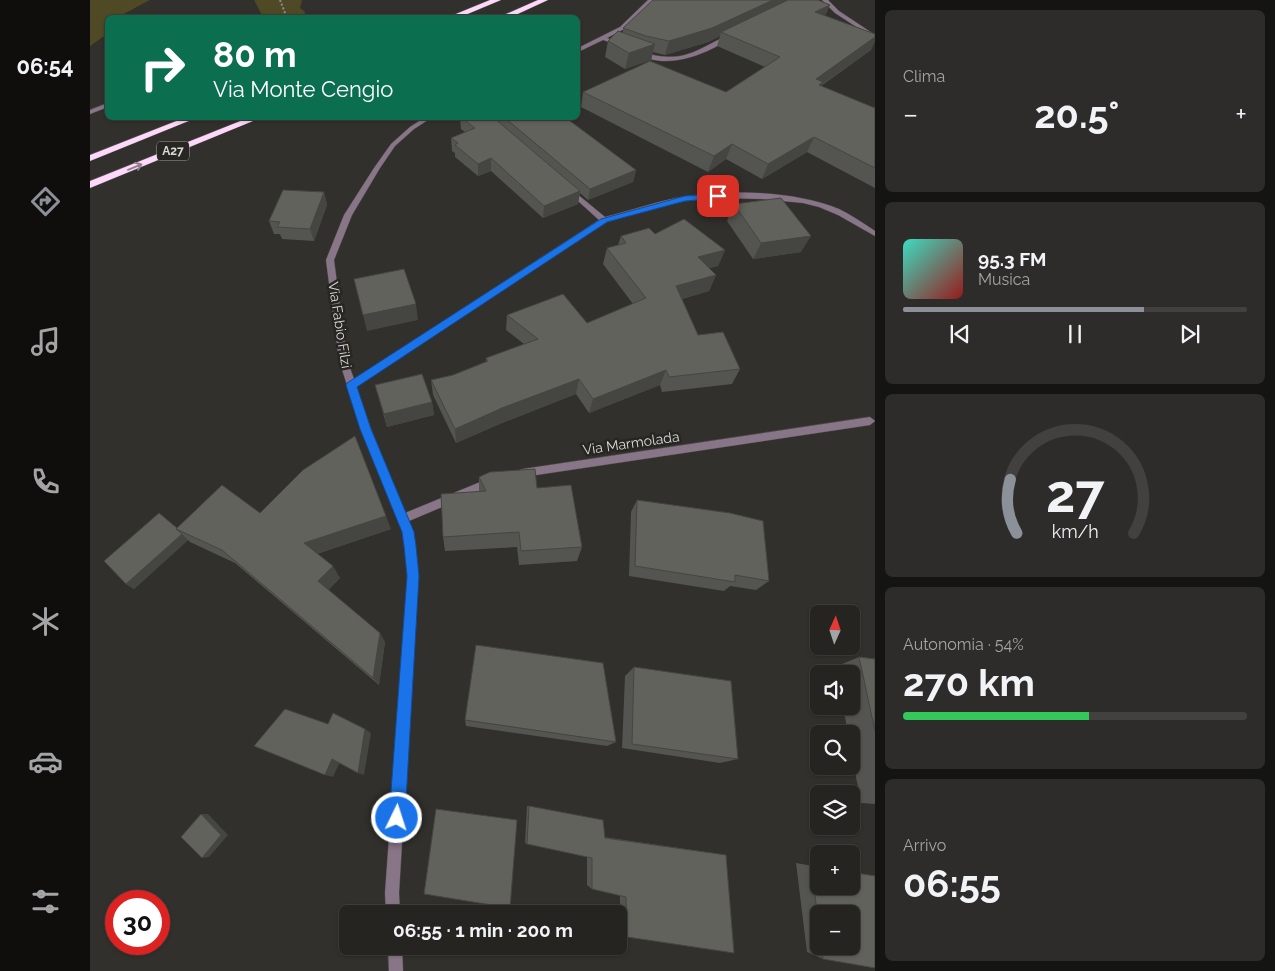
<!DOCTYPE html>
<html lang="it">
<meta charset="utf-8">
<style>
:root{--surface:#252421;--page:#2d2c2a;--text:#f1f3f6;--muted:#a3a4a5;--line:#42413f;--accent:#8c9099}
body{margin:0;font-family:Raleway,sans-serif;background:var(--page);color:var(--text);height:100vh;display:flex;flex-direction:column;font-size:19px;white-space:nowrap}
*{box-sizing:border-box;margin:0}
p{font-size:16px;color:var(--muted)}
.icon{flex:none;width:28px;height:28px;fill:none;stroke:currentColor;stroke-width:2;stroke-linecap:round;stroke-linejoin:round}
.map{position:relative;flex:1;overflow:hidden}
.side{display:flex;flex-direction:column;gap:10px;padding:10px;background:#141412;width:400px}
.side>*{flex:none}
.guide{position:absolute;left:15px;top:15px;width:475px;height:105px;border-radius:8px;box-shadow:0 1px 4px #0004,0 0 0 1px var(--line);background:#0b6e4f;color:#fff;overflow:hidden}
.needle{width:32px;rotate:3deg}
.buttons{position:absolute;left:720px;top:605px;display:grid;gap:10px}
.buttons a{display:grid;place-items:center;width:50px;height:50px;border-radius:8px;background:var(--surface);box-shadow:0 1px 4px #0004,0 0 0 1px var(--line);font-size:25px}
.speed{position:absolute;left:15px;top:890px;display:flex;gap:10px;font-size:25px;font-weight:700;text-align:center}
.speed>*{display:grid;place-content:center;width:65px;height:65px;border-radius:50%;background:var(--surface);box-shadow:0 1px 4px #0004,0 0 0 1px var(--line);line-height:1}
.speed .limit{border:8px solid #d22;background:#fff;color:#111}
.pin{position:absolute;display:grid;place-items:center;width:42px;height:42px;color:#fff;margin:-21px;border-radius:10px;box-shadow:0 2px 8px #0006}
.me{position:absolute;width:55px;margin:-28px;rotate:4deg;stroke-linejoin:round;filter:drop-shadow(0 0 4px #0008)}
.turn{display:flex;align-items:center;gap:18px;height:105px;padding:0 25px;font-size:22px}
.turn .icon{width:65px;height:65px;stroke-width:2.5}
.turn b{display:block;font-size:35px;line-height:42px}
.big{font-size:38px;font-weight:700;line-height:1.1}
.side .card{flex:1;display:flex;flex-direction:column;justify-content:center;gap:8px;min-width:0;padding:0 18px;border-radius:8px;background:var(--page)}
.side .dial{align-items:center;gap:0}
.dial svg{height:130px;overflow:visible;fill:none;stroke:var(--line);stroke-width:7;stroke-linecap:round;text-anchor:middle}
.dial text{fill:var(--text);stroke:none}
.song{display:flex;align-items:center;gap:15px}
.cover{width:60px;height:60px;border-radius:8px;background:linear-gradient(135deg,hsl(170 70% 55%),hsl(0 70% 35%))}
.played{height:5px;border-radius:2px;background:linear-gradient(90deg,var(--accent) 70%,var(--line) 70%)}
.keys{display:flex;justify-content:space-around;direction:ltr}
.heat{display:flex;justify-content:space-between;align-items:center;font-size:28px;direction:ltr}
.charge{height:8px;border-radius:4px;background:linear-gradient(90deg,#34c759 54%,var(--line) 0)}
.trip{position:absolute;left:249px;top:905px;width:288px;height:50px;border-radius:8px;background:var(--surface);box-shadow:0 1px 4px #0004,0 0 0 1px var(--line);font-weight:700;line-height:50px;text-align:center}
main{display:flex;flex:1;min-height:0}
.tabs{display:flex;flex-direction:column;width:90px;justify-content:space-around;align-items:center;background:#0f0e0d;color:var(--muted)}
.tabs .icon{width:35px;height:35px}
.tabs .current{color:var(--accent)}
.tabs b{font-size:22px;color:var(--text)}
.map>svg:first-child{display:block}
.green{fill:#504925}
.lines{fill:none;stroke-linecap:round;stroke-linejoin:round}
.minor-casing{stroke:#4c4b47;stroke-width:1}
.motorway-casing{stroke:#4c4b47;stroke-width:1}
.path{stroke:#8b8b88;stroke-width:2;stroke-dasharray:2 2;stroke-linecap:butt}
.minor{fill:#887587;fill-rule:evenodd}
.motorway{fill:#fed8fb;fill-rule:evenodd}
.wall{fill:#545450;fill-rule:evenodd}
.shaded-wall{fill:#454541}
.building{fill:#62625d;stroke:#454541}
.oneway{stroke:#927f8e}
.route{fill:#1a73e8;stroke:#114b97}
.labels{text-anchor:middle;stroke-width:5;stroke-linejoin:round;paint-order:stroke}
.shield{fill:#272622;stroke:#a4a4a1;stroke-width:1}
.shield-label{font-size:12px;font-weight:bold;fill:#dadad7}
.street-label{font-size:14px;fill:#dadad7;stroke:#272622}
</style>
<main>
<nav class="tabs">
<b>06:54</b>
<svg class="icon current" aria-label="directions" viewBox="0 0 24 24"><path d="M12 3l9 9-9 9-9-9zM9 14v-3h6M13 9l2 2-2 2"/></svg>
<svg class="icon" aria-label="music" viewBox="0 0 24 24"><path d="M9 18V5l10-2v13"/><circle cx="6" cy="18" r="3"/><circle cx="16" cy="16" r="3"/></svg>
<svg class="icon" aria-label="phone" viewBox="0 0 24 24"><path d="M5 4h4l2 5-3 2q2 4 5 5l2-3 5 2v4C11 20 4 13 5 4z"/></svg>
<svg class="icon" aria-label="climate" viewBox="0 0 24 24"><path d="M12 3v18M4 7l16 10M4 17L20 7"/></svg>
<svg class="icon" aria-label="car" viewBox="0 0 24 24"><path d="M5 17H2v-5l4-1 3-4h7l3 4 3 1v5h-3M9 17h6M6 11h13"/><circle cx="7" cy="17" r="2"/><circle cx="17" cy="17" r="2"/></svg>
<svg class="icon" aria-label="filters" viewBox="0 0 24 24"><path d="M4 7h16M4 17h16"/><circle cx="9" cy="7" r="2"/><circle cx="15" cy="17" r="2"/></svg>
</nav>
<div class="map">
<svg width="785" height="971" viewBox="0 0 785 971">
<rect width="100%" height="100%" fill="#31302c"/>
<g class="green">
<path d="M0,0h60c-13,6 -29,18 -42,18l-1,16 -17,12z"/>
<polygon points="164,0 212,0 210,8 215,12 214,17 173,17"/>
</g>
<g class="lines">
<defs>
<g id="minor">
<polygon points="558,0 564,0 534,29 517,38 532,44 532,46 513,40 488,52 488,48 530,27"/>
<polygon points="732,0 738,0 749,11 785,35 785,39 745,13"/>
<path d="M638,35l5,1c-24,18 -67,35 -95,18l3,-2c41,12 52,0 87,-17z"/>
<polygon points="18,103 18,107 0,114 0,110"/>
<path d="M334,118h7l-17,11 -19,17 -15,22 -28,47 -18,45 13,100 7,19 245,-159 -32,-29v-2h4l34,28c24,-6 47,-14 71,-19 48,-9 117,-8 163,11 12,6 24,14 36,22v5l-37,-21 -19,-8 -16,-4 -41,-4 -42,-1 -35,3 -28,6 -50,15 -251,164 15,43 34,84 85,-35 4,1 1,3 -1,3 -85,36 4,11 5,44 -19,317 1,21h-14l-1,-21 23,-317 -5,-44 -42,-103 -22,-69 -13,-100 18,-45 30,-47 17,-24 19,-17z"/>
<polygon points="780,417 785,421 780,425 433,477 430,476 428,473 430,470 433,469"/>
<polygon points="298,946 312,946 313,971 299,971"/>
</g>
<g id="motorway">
<polygon points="400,0 411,0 368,18 356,18"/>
<polygon points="448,0 458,0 419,18 407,18"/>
<polygon points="94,118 106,118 0,161 0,155"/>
<polygon points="158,118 170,118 0,188 0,181"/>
</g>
</defs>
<use href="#minor" class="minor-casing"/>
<use href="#motorway" class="motorway-casing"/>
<polyline class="path" points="190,0 197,18"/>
<use href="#minor" class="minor"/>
<use href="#motorway" class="motorway"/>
</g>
<g class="wall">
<polygon points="736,16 785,34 785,41 781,50 731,86 785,108 785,188 717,152 672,179 636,159 618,172 491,107 493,92 636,92 675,67 627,46 630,36 618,42 575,55 563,52 561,60 535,69 515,57 518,41 533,33 533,28"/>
<polygon points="370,118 476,118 546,170 543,182 498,200 490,193 488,204 453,218 401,171 388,176 365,157 365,153 362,151 361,138 375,132 371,129"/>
<polygon points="234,192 237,205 224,241 192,239 190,234 184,234 179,221"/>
<polygon points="644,204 711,252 663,259 637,221"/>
<polygon points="565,234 635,250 628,266 619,268 626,275 619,291 592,299 608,335 650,369 642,384 572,392 570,385 499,413 486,394 412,423 366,443 343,395 341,380 363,375 396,362 396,358 434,344 416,330 417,315 497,323 543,304 513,264 517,248 528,245 531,236"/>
<polygon points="285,385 342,402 344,415 297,427"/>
<polygon points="389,477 447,488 492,547 487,561 429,565 427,547 355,551 353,537 389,492"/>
<polygon points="547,500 679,581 666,590 640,586 634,591 539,576 541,512"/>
<polygon points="170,513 301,529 227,554 250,578 238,590 295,642 289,685 145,563 100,542 98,540 44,589 36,584 87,528"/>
<polygon points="769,657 785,659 785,804 771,803 761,751 761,734 758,734 753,706 761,706 761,674 747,674 745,667"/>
<polygon points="544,667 648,759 630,763 532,748 535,676"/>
<polygon points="375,720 526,742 517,746 376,726"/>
<polygon points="437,806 439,806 514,837 636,855 537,937 530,931 530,895 502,889 497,885 497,857 437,844 435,843"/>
<path d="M706,863l23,4v19h32v-14l24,4v92l-52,-9 -16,-7zM729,914h32v32h-32z"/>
</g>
<g class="shaded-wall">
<polygon points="683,0 699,0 631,32 630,36 618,42 575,55 579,41"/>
<polygon points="740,5 734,19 725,12"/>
<polygon points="785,37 785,41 781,50 731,85 726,97 726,79"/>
<polygon points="565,44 561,60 535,69 539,53"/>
<polygon points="724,137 717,152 672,179 678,164"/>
<polygon points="642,144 636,159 618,172 624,156"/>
<polygon points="401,158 401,171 388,176 388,164"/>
<polygon points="546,170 543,182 498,200 500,189"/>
<polygon points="490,191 488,204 453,218 454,206"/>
<polygon points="234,192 237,205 224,241 220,229"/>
<polygon points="721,236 711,252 663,259 671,243"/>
<polygon points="635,250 628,266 601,273 608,257"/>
<polygon points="626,275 619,291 580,302 586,286"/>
<polygon points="326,304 328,320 277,331 273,315"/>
<polygon points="576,370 570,385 499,413 503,399"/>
<polygon points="489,379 486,394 412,423 366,443 365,429 412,408"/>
<polygon points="342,402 344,415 297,427 294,414"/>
<polygon points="296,516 301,529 223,555 214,543"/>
<polygon points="92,534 98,540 44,589 36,584"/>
<polygon points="243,566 250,578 236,593 228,581"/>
<polygon points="290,633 295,642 289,685 283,678"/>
<polygon points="275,729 281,733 274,775 268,773"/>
<polygon points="242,759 250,762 243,777 235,775"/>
<polygon points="111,814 118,814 138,835 119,857 112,858"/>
</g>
<g class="building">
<polygon points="563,0 683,0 622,28 579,41 556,36 533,28"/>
<polygon points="698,0 728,0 740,5 725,12 785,34 785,37 726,79 733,82 729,85 785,108 785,168 724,137 678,164 642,144 624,156 493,92 560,61 636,92 690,57 631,32"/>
<polygon points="528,31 565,44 539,53 518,41"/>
<polygon points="372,118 404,118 490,191 454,206 401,158 388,164 365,145 368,143 361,138 385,128"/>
<polygon points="415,118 476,118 546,170 500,189"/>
<polygon points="193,190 234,192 220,229 187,227 190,222 179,221"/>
<polygon points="691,198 721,236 671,243 644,204"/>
<polygon points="594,219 635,250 608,257 626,275 586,286 608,335 633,332 650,369 579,377 576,370 503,399 489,379 412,408 365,429 341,380 363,375 398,361 396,358 448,339 417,315 473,294 497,323 556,298 517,248 536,243 531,236 559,228 565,234"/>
<polygon points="314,269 326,304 273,315 264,279"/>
<polygon points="332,374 342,402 294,414 285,385"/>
<polygon points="265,436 296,516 214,543 243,566 228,581 290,633 283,678 132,550 86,529 132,485 170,513 213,470"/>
<polygon points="445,469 447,488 481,485 492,547 431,551 429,532 353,537 351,494 396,491 389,477 400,472"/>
<polygon points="547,500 640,513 673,521 679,581 645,575 645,582 545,566"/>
<polygon points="69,513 87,528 86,529 92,534 36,584 14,561"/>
<polygon points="386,645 513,663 526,742 375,720"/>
<polygon points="769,657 785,659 785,731"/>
<polygon points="544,667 641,681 648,759 542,744"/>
<polygon points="195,709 238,724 243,713 275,729 268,773 242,759 235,775 164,746"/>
<polygon points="439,806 513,820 515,838 636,855 644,953 537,937 536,897 502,889 502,858 437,844"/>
<polygon points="346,809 427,820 420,908 334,894"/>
<polygon points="111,814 131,835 112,858 91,837"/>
<polygon points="721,866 729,867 729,886 761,886 761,872 785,876 785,968 733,959 731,946 761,946 761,914 729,914 729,926"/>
</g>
<defs><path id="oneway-shaft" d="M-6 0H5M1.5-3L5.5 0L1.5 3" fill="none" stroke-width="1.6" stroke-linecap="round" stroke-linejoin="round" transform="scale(1.25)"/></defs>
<use class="oneway" href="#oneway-shaft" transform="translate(45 167) rotate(-22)"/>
<polygon class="route" points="628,194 632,196 631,198 595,201 517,222 267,387 281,429 324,532 326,546 329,576 315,818 312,824 307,826 301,824 299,818 317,576 314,546 312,532 270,429 256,385 257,383 511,219 595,196"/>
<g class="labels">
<rect class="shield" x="67" y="141.5" width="32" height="19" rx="4"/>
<g class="shield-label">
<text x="83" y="155">A27</text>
</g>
<g class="street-label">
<text transform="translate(250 325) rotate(81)" y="5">Via Fabio Filzi</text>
<text transform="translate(541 443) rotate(-8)" y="5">Via Marmolada</text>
</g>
</g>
</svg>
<div class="buttons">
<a><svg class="needle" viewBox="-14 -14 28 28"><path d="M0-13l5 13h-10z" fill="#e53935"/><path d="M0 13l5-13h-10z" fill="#a3a4a5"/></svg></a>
<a><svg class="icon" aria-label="sound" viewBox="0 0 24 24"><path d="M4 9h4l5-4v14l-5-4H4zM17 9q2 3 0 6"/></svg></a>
<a><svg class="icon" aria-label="search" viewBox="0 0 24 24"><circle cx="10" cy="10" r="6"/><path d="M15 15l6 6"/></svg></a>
<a><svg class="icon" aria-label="layers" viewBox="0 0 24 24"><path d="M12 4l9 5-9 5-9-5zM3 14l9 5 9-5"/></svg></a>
<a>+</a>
<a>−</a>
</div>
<div class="speed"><div class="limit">30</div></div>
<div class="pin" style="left:628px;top:196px;background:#d93025"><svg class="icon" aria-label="arrive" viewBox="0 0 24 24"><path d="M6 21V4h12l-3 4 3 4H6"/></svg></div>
<svg class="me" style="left:307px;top:818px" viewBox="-20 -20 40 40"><circle r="17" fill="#1a73e8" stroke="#fff" stroke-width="3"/><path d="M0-11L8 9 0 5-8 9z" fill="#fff"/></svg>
<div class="trip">06:55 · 1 min · 200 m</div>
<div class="guide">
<div class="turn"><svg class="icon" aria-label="right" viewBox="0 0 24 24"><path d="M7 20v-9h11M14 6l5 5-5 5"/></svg><div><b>80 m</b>Via Monte Cengio</div></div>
</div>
</div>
<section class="side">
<div class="card"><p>Clima</p>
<div class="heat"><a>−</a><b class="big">20.5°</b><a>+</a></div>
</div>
<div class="card">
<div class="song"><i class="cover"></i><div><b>95.3 FM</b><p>Musica</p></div></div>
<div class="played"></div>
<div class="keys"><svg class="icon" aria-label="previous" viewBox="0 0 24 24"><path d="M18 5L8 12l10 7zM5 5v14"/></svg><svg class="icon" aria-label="pause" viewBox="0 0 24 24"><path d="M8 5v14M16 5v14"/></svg><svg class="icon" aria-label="next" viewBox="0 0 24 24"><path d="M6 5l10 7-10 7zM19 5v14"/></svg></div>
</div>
<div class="card dial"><svg viewBox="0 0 100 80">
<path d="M14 69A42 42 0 1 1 86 69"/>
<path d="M14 69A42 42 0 0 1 10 36" stroke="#8c9099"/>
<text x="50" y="56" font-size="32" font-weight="700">27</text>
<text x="50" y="72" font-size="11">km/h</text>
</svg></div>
<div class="card"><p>Autonomia · 54%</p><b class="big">270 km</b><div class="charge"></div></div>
<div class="card"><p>Arrivo</p><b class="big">06:55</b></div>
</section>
</main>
